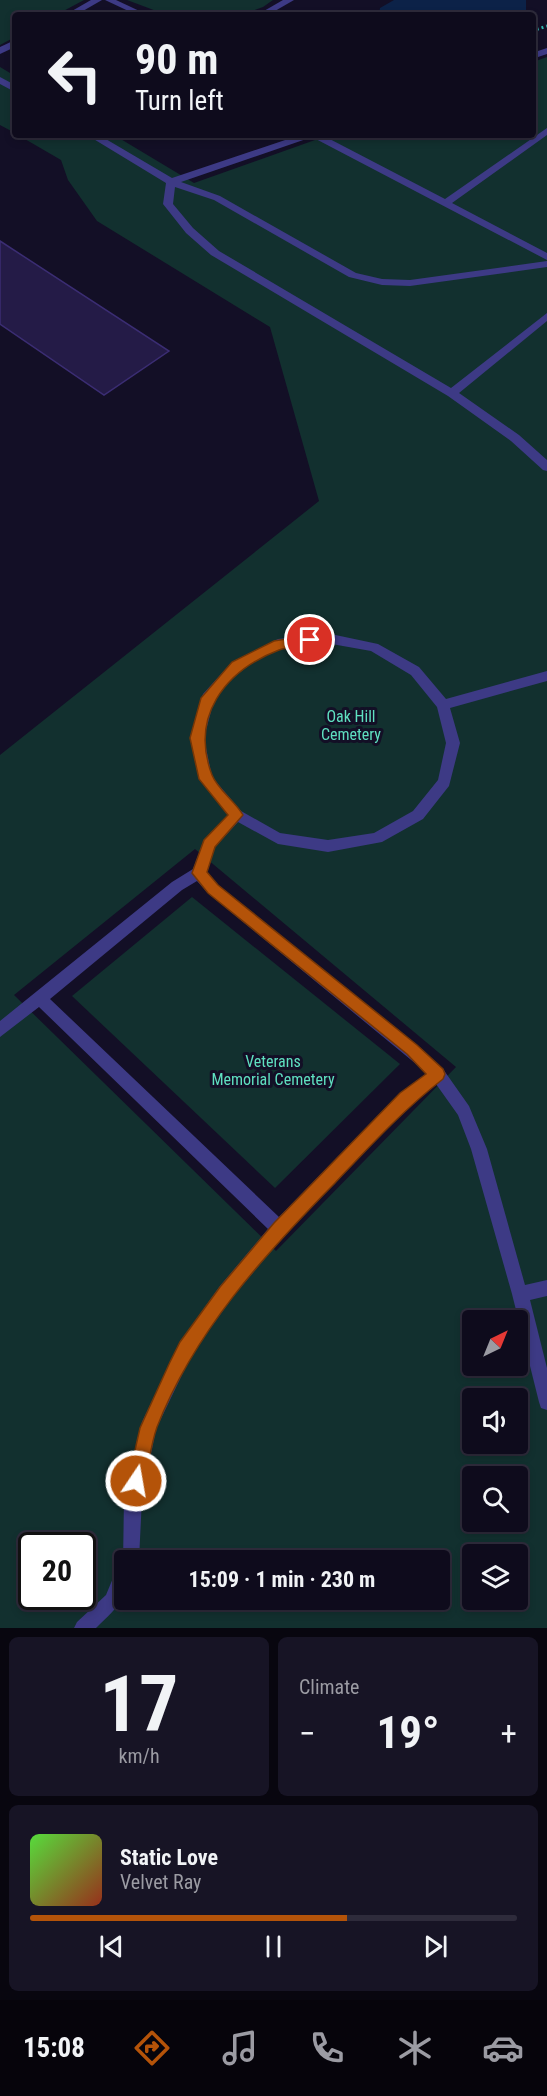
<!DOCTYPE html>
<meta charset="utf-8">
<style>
:root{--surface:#0e0b1c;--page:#171425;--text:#f1f3f6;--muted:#9b9ba3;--line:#2e2b3b;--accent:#b45309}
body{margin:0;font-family:"Roboto Condensed",sans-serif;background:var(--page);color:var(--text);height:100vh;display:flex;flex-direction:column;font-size:22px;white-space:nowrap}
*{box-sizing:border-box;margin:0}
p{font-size:20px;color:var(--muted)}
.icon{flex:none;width:33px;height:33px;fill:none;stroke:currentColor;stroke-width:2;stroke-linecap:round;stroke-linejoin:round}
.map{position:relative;height:1628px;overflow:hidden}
.details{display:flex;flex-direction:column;gap:9px;padding:9px;background:#08060f;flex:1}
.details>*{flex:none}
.top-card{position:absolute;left:12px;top:12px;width:524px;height:126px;border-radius:6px;box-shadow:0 3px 9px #0003,0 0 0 2px var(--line);background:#0e0b1c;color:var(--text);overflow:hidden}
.needle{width:39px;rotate:43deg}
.fabs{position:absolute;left:462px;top:1310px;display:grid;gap:12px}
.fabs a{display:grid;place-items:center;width:66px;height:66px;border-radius:6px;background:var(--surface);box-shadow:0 3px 9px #0003,0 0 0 2px var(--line);font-size:30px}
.speed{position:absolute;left:18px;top:1532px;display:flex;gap:12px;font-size:30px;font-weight:700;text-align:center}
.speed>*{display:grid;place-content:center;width:78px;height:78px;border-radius:50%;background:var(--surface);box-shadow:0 3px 9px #0003,0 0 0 2px var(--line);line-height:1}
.speed .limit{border:3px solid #111;border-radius:9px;background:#fff;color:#111}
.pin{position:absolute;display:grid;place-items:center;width:51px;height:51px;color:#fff;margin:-26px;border:3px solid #fff;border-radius:50%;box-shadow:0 2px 6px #0007}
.me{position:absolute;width:66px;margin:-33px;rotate:12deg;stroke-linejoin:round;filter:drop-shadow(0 0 4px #0008)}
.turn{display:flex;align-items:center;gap:21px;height:126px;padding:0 24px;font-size:27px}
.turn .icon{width:78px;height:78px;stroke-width:2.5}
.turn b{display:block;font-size:42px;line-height:51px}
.big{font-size:45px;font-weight:700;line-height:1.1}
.details .widget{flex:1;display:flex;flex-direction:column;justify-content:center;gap:9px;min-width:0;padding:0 21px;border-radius:9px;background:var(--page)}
.details .dial{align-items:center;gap:0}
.dial b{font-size:78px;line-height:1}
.song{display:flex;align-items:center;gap:18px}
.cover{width:72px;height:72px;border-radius:9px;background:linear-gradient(135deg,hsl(110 70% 55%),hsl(10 70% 35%))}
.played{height:6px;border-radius:3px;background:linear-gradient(90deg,var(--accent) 65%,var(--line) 65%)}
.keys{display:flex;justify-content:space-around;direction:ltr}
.heat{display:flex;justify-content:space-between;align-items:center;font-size:33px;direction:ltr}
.details .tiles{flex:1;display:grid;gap:9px;grid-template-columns:1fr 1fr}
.widget:last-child{grid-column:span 2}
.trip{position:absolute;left:114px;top:1550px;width:336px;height:60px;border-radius:6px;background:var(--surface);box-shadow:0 3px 9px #0003,0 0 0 2px var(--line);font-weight:700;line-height:60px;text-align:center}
.tabs{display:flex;height:96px;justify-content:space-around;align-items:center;background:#06040b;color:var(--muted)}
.tabs .icon{width:42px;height:42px}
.tabs .on{color:var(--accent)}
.tabs b{font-size:27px;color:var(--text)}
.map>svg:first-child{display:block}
.green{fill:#12302f;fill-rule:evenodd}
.water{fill:#0c2248}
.building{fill:#241b47;stroke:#3b2d73;stroke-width:1.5}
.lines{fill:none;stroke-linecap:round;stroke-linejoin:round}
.path{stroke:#2fb8b0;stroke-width:3;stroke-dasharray:2 3;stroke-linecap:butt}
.lane{fill:#3d3a85;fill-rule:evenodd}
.route{fill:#b45309;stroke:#753606;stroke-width:1.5}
.labels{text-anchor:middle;stroke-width:6;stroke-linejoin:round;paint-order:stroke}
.park-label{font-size:16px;fill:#5fe0c0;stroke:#130f26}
</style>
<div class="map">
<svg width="547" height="1628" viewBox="0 0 547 1628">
<rect width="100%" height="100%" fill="#130f26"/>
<g class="green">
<polygon points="0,0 84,0 56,15 15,15 15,37 0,45"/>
<polygon points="127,0 273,0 263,7 241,15 167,15"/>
<path d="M547,57v1571h-547v-873l319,-254 -49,-174 -173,-106 -29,-41 -7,-20 -43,-25h96l80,48 135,-48h203l1,-73zM195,849l261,218 -180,184 -262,-256zM472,1320h46v45h-46zM472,1398h46v45h-46zM472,1476h46v45h-46zM32,1545h50v51h-50zM472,1554h46v45h-46zM124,1560h316v39h-316z"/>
<polygon points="0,67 15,76 15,133 0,125"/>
<polygon points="192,897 400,1064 275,1188 72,996"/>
</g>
<polygon class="water" points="394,0 526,0 526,11 519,15 379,15 380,8"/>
<polygon class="building" points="0,241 169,351 104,395 0,324"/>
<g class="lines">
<polyline class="path" points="532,31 547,26"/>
<g class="lane">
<polygon points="91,0 102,0 76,15 65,15"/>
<polygon points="105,0 116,0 148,15 137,15"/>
<polygon points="283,0 294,0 268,15 257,15"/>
<polygon points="15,40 15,47 0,54 0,47"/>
<polygon points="547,48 547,54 532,59 532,53"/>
<polygon points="0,77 15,85 15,92 0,84"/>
<polygon points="547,128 547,135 452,203 547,253 547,260 312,137 181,182 220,196 356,273 382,279 410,280 547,261 547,267 410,286 382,285 349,277 214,200 175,187 173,204 193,228 219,251 451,388 547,313 547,321 459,393 519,435 547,460 547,471 543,470 511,441 448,396 211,255 186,233 163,204 166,183 87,135 99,135 172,178 300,135 322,135 445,199"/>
<path d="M326,633l52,11 41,23 27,32 101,-28v10l-97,27 10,35 -11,43 -26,33 -41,23 -54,10 -50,-8 -40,-22 -23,25 -9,25 12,13 199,160 26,24 26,37 18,43 38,136 22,-5v16l-17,4 17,68v42l-6,-2 -2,-6 -27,-108 -41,-145 -13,-34 -22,-31 -26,19 -125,131 -53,64 -40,56 -36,75 -14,69 -3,62h-15c0,40 2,40 -28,68h-22l3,-6 29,-27 12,-29 5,-2 1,-66 18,-76 38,-80 40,-56 48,-57 -229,-222 -39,30v-16l172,-139 21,-13 11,-29 24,-25 -29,-36 -9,-41 13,-44 29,-32 46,-23zM326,643l45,8 40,24 26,32 9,36 -8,37 -25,31 -39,22 -46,7 -48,-7 -39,-22 -29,-34 -8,-39 10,-38 26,-32 40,-19zM197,881l11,12 219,180 -27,20 -121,124 -229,-218 132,-109z"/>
</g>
</g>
<path class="route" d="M310,635l7,5 -2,4c-12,4 -25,2 -36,6 -55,21 -89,67 -67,125 6,15 23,26 31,40l-28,32 -8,25 11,13 199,160 26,24 2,5 -2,5c-40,31 -73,67 -108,104 -71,72 -141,149 -178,244 -6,17 -8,36 -12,54l-2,6 -7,2 -6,-2 -2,-6 12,-53 30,-66 10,-20 40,-55 54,-64 126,-130 26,-19 -19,-20 -199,-161 -16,-20 12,-33 24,-25 -29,-36 -9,-41 11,-40 31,-36 42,-21z"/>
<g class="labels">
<g class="park-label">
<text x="351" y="722">Oak Hill<tspan x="351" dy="18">Cemetery</tspan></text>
<text x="273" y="1067">Veterans<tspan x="273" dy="18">Memorial Cemetery</tspan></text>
</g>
</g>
</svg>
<div class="fabs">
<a><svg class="needle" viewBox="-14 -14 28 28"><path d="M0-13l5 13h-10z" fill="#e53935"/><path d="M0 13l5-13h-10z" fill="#9b9ba3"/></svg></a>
<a><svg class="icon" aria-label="sound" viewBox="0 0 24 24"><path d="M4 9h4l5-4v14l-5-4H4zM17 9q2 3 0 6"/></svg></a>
<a><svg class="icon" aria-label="search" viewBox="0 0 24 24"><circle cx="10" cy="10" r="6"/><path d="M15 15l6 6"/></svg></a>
<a><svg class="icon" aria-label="layers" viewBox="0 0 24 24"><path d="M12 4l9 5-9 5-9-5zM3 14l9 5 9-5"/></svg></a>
</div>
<div class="speed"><div class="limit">20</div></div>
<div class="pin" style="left:310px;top:640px;background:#d93025"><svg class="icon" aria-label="arrive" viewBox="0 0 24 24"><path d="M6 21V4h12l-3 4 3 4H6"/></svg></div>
<svg class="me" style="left:136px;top:1481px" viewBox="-20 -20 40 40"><circle r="17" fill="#b45309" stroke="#fff" stroke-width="3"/><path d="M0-11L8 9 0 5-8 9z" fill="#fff"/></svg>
<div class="trip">15:09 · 1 min · 230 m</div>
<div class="top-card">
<div class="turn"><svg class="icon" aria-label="left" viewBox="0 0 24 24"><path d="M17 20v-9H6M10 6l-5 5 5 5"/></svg><div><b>90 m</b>Turn left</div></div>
</div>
</div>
<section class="details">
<div class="tiles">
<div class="widget dial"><b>17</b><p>km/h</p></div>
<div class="widget"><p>Climate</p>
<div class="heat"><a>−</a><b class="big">19°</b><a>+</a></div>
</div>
<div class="widget">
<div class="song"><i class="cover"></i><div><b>Static Love</b><p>Velvet Ray</p></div></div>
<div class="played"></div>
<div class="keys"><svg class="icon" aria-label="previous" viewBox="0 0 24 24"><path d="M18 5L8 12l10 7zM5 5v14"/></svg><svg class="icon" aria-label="pause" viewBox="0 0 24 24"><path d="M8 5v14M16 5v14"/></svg><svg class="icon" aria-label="next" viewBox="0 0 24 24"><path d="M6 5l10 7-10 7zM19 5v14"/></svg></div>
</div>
</div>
</section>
<nav class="tabs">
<b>15:08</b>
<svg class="icon on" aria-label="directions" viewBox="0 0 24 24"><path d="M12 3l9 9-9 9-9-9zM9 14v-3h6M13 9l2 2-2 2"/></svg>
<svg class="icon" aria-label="music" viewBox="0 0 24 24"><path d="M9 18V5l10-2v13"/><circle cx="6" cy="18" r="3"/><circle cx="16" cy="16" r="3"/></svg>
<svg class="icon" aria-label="phone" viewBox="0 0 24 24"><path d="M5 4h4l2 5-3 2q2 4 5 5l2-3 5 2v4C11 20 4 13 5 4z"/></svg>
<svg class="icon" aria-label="climate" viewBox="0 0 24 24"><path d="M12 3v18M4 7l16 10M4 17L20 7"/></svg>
<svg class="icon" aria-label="car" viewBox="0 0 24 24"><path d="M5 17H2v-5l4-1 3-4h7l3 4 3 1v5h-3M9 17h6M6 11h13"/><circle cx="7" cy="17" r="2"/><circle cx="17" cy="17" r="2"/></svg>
</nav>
